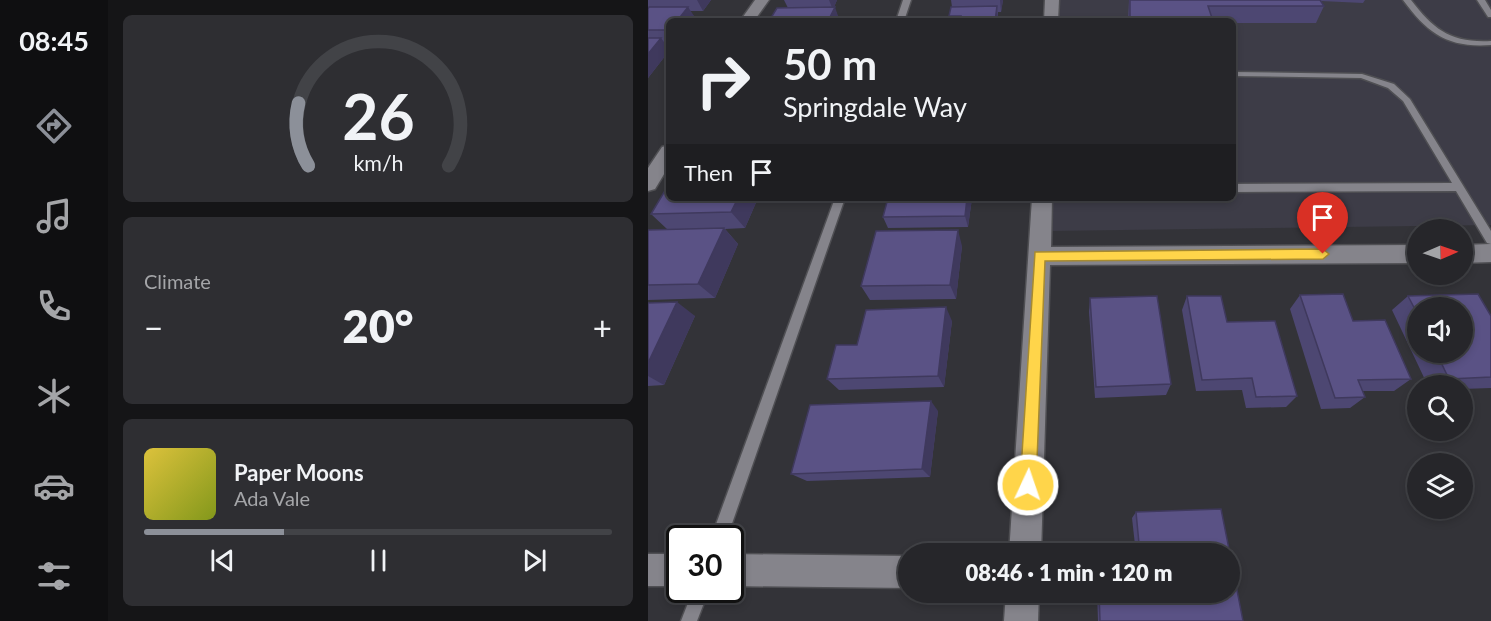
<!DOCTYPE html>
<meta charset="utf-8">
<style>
:root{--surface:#26262a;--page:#2e2e32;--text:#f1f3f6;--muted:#a4a5a8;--line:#424347;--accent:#8c9099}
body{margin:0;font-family:Lato,sans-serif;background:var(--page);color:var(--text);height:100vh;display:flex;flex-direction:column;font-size:22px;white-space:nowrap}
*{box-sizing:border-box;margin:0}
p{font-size:20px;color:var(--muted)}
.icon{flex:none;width:33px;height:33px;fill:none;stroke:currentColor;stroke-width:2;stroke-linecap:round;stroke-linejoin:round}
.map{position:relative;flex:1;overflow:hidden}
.side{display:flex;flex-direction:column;gap:15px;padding:15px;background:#151517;width:540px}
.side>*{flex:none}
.banner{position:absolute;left:18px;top:18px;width:570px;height:183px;border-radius:9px;box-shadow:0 3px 9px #0003,0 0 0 2px var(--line);background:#26262a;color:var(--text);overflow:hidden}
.needle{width:39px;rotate:88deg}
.controls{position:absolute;left:759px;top:219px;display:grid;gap:12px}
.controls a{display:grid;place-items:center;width:66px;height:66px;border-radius:50%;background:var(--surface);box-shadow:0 3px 9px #0003,0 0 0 2px var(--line);font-size:30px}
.speed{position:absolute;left:18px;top:525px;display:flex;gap:12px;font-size:30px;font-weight:700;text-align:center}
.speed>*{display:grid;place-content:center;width:78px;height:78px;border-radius:50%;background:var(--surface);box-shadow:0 3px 9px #0003,0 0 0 2px var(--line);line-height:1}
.speed .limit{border:3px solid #111;border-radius:9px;background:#fff;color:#111}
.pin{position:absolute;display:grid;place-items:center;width:51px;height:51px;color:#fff;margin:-62px -26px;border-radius:50% 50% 50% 0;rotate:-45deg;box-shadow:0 0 6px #0007}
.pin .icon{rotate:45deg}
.me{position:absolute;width:66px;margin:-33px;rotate:3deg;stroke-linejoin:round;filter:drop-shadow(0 0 4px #0008)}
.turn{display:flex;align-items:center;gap:21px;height:126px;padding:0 18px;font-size:27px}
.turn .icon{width:78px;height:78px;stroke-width:2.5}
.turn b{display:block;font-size:42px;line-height:51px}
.then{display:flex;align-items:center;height:57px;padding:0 18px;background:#0003;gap:12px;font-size:22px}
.big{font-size:45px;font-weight:800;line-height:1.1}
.side .tile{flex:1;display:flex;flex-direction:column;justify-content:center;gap:9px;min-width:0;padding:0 21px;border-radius:9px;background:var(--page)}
.side .dial{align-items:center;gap:0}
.dial svg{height:156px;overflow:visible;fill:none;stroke:var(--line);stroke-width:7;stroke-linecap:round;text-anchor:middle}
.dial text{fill:var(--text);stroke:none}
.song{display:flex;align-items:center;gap:18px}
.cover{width:72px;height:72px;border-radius:9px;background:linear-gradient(135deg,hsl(50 70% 55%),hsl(70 70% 35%))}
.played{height:6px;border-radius:3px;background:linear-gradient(90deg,var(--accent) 30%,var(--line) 30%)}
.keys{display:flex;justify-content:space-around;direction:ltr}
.heat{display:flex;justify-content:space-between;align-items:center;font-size:33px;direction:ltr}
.trip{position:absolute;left:250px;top:543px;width:342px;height:60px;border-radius:30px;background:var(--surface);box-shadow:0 3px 9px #0003,0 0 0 2px var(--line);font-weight:800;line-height:60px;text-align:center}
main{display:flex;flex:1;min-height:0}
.tab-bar{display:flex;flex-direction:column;width:108px;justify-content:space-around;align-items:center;background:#0f0f11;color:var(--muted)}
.tab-bar .icon{width:42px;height:42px}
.tab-bar .on{color:var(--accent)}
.tab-bar b{font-size:27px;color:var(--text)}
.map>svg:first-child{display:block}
.built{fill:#3d3c47}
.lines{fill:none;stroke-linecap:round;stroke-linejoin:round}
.lane-casing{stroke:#4f4f53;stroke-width:3}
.street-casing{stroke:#4f4f53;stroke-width:3}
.lane{fill:#85848b;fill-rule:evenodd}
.street{fill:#85848b;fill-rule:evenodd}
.wall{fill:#4d4772;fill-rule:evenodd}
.shaded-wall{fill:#3f395d}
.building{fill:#5a5285;stroke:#3f395d;stroke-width:1.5}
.route{fill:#ffd54a;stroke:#a68a30;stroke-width:1.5}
</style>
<main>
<nav class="tab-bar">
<b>08:45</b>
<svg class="icon on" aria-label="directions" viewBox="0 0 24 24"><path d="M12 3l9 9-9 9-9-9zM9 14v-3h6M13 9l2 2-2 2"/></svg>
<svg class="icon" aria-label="music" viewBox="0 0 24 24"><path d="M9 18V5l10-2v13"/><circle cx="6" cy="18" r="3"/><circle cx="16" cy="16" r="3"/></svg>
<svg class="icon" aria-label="phone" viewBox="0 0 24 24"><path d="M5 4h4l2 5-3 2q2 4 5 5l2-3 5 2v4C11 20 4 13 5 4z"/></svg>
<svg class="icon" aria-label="climate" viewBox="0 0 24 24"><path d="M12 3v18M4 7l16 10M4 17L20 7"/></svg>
<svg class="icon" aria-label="car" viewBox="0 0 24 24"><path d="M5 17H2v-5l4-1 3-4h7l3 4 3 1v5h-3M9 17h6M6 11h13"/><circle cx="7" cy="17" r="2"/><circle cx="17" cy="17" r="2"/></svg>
<svg class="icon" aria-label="filters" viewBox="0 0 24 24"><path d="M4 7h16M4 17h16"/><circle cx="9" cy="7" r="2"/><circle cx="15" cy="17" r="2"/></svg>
</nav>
<section class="side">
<div class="tile dial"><svg viewBox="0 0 100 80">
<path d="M14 69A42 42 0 1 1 86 69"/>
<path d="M14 69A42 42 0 0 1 9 37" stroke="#8c9099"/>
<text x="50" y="56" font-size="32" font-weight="700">26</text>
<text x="50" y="72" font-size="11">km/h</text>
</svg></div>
<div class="tile"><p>Climate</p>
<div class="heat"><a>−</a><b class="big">20°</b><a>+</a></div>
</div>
<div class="tile">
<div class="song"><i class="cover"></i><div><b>Paper Moons</b><p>Ada Vale</p></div></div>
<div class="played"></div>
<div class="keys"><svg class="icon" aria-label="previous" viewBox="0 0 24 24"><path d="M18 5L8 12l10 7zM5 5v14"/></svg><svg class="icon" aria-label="pause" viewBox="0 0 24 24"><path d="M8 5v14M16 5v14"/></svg><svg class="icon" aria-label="next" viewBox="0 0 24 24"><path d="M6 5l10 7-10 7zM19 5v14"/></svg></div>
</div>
</section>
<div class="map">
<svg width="843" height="621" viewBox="0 0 843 621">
<rect width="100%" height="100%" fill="#333338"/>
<polygon class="built" points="408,0 843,0 843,225 400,231 401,198 585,198 585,21 408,21"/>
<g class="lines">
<defs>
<g id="lane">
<polygon points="255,0 263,0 256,21 248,21"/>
<path d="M755,0h8c23,30 40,43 80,41v4c-43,3 -63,-11 -88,-45z"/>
<polygon points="829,0 837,0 843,10 843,17 840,17"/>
<polygon points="585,72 714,74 746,84 762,99 843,231 843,244 839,243 808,191 585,192 585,184 804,183 755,101 740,88 713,78 585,76"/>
<polygon points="187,198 197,198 79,538 63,538"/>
<polygon points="45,590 61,590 49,621 33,621"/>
</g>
<g id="street">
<polygon points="107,0 121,0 106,21 92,21"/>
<polygon points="397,0 411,0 410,21 396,21"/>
<polygon points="21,145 21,166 7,189 0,191 0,168 14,147"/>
<polygon points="384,198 404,198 403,247 770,245 770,263 402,265 393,554 361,554"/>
<polygon points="843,244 843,262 814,263 814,245"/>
<rect x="0" y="554" width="32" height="32"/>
<polygon points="82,554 261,556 261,588 82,586"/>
<polygon points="358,592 391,592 390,621 356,621"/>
</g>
</defs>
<use href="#lane" class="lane-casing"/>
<use href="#street" class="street-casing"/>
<use href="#lane" class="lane"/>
<use href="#street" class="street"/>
</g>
<g class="wall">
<polygon points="0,0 63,0 55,11 42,11 48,19 21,21 21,42 16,42 21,49 21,51 0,78"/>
<polygon points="136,0 189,0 186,7 191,19 191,21 121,21 140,8"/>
<polygon points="303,0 355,0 353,12 350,12 350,21 294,21 302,20 301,16 304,7"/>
<polygon points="481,0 717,0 715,3 673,1 676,6 668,23 585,23 585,21 480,21"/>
<polygon points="21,198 110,198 97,228 77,229 90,244 67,298 0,300 0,230 19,229 3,214"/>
<polygon points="240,198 324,198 320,227 240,228 235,217"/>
<polygon points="314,246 308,299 222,300 213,286"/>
<polygon points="652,295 705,321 763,379 746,391 714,391 717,397 702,408 673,409 642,309"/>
<polygon points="539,296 579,322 649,396 638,407 598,408 594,390 548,391 534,310"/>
<path d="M760,296l83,20v72l-29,1v-3h-34l-36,-76zM770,308l44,44h-44z"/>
<polygon points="442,298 523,384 518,395 447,398 441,312"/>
<polygon points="0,303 47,316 16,385 0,386"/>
<polygon points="304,321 296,387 191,390 179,379 209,345"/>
<polygon points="290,411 282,477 159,481 143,474"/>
<polygon points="488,512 582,554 488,554 484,518"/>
<polygon points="449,592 582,592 595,621 450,621"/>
</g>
<g class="shaded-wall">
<polygon points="49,0 63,0 55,11"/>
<polygon points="181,0 189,0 185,10"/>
<polygon points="352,0 355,0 353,12"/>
<polygon points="349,6 350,21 347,21"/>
<polygon points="40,7 48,19 47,21 29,21"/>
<polygon points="187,7 191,19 191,21 180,21"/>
<polygon points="13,38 21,49 21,51 0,78 0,54"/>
<polygon points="90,198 110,198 97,228 83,212"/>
<polygon points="319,198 324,198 320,227 317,216"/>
<polygon points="76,228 90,244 67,298 50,284"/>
<polygon points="310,230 314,246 308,299 302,285"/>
<polygon points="29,302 47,316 16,385 0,376 0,363"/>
<polygon points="298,307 304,321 296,387 290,376"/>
<polygon points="283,401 290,411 282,477 274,469"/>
</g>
<g class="building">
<polygon points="482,0 672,0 676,6 560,6 565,21 482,21"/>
<polygon points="349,6 347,21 294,21 312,20 313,16 301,16 303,7"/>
<polygon points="1,7 40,7 29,21 21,21 21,30 0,30 0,9"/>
<polygon points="187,7 180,21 121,21 129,8"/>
<polygon points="0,38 13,38 0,54"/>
<polygon points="21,184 21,198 90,198 83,212 3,214"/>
<polygon points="240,198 319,198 317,216 235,217"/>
<polygon points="76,228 50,284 0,285 0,230"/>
<polygon points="310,230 302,285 213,286 228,231"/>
<polygon points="695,294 705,321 737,320 763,379 710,380 717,397 687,398 652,295"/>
<polygon points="830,294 843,316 843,377 801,379 788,352 814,352 814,308 770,308 770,315 760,296"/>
<polygon points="509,296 523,384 448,387 442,298"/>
<polygon points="539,296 573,296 579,322 627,321 649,396 608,397 604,378 554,380"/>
<polygon points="29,302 0,363 0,303"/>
<polygon points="298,307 290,376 179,379 188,345 209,345 218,310"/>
<polygon points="283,401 274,469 143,474 162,405"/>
<polygon points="573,509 582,554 492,554 488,512"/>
<polygon points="582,554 595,621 452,621 451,592 582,592"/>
</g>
<polygon class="route" points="675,249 681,254 675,259 397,261 388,485 386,491 380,493 374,491 372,485 387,252"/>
</svg>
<div class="controls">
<a><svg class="needle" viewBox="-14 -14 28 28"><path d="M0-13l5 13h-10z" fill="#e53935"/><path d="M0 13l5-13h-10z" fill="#a4a5a8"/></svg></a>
<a><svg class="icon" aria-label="sound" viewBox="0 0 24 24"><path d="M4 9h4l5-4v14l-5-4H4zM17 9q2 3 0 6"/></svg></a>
<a><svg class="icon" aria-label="search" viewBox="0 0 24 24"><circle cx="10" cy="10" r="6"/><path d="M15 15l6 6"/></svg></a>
<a><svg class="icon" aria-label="layers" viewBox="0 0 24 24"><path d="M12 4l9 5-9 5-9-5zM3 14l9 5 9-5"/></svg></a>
</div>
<div class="speed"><div class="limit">30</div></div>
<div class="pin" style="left:675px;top:254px;background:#d93025"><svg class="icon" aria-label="arrive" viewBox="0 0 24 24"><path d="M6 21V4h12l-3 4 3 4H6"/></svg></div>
<svg class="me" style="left:380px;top:485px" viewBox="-20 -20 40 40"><circle r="17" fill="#ffd54a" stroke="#fff" stroke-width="3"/><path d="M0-11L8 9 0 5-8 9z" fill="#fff"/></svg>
<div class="trip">08:46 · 1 min · 120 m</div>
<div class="banner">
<div class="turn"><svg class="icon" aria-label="right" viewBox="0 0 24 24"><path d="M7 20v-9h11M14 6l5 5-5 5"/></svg><div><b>50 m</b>Springdale Way</div></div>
<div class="then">Then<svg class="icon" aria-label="arrive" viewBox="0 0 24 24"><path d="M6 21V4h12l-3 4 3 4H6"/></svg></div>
</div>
</div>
</main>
